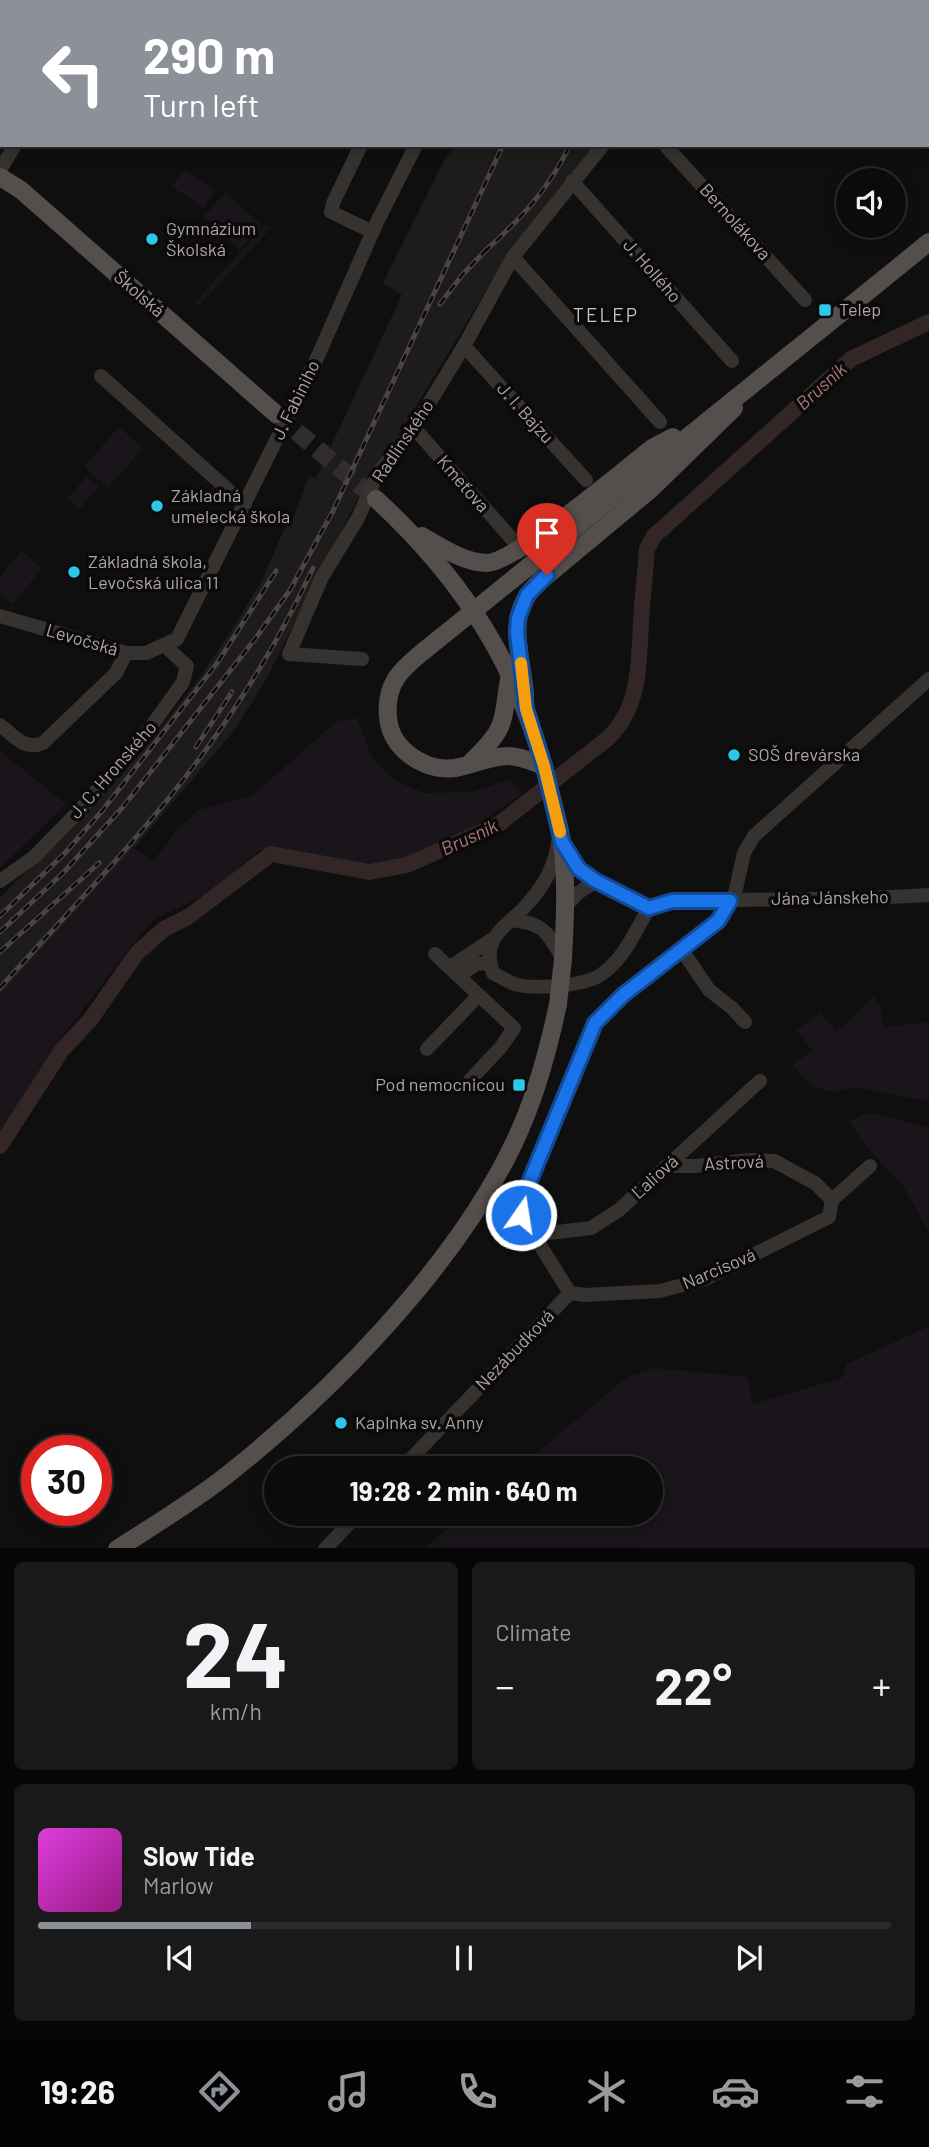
<!DOCTYPE html>
<meta charset="utf-8">
<style>
:root{--surface:#0c0b0b;--page:#1a1919;--text:#f1f3f6;--muted:#9a9b9d;--line:#2c2b2c;--accent:#8c9099}
body{margin:0;font-family:Barlow,sans-serif;background:var(--page);color:var(--text);height:100vh;display:flex;flex-direction:column;font-size:26px;white-space:nowrap}
*{box-sizing:border-box;margin:0}
p{font-size:23px;color:var(--muted)}
.icon{flex:none;width:38px;height:38px;fill:none;stroke:currentColor;stroke-width:2;stroke-linecap:round;stroke-linejoin:round}
.map{position:relative;height:1548px;overflow:hidden}
.sheet{display:flex;flex-direction:column;gap:14px;padding:14px;background:#070606;flex:1}
.sheet>*{flex:none}
.banner{position:absolute;left:0px;top:0px;width:929px;height:147px;box-shadow:0 4px 18px #0003,0 0 0 2px var(--line);background:#8c9099;color:#fff;overflow:hidden}
.fabs{position:absolute;left:836px;top:168px;display:grid;gap:14px}
.fabs a{display:grid;place-items:center;width:70px;height:70px;border-radius:50%;background:var(--surface);box-shadow:0 4px 18px #0003,0 0 0 2px var(--line);font-size:35px}
.speed{position:absolute;left:21px;top:1435px;display:flex;gap:14px;font-size:35px;font-weight:700;text-align:center}
.speed>*{display:grid;place-content:center;width:91px;height:91px;border-radius:50%;background:var(--surface);box-shadow:0 4px 18px #0003,0 0 0 2px var(--line);line-height:1}
.speed .limit{border:10px solid #d22;background:#fff;color:#111}
.pin{position:absolute;display:grid;place-items:center;width:60px;height:60px;color:#fff;margin:-72px -30px;border-radius:50% 50% 50% 0;rotate:-45deg;box-shadow:0 0 7px #0007}
.pin .icon{rotate:45deg}
.me{position:absolute;width:77px;margin:-38px;rotate:13deg;stroke-linejoin:round;filter:drop-shadow(0 0 5px #0008)}
.turn{display:flex;align-items:center;gap:24px;height:147px;padding:0 28px;font-size:32px}
.turn .icon{width:91px;height:91px;stroke-width:2.5}
.turn b{display:block;font-size:49px;line-height:60px}
.big{font-size:52px;font-weight:700;line-height:1.1}
.sheet .tile{flex:1;display:flex;flex-direction:column;justify-content:center;gap:10px;min-width:0;padding:0 24px;border-radius:10px;background:var(--page)}
.sheet .dial{align-items:center;gap:0}
.dial b{font-size:91px;line-height:1}
.song{display:flex;align-items:center;gap:21px}
.cover{width:84px;height:84px;border-radius:10px;background:linear-gradient(135deg,hsl(300 70% 55%),hsl(310 70% 35%))}
.played{height:7px;border-radius:4px;background:linear-gradient(90deg,var(--accent) 25%,var(--line) 25%)}
.keys{display:flex;justify-content:space-around;direction:ltr}
.heat{display:flex;justify-content:space-between;align-items:center;font-size:38px;direction:ltr}
.sheet .tiles{flex:1;display:grid;gap:14px;grid-template-columns:1fr 1fr}
.tile:last-child{grid-column:span 2}
.trip{position:absolute;left:264px;top:1456px;width:399px;height:70px;border-radius:35px;background:var(--surface);box-shadow:0 4px 18px #0003,0 0 0 2px var(--line);font-weight:700;line-height:70px;text-align:center}
.menu{display:flex;height:112px;justify-content:space-around;align-items:center;background:#050404;color:var(--muted)}
.menu .icon{width:49px;height:49px}
.menu .current{color:var(--accent)}
.menu b{font-size:32px;color:var(--text)}
.map>svg:first-child{display:block}
.built{fill:#1d1c1b}
.green{fill:#19151a}
.lines{fill:none;stroke-linecap:round;stroke-linejoin:round}
.river{stroke:#332626;stroke-width:16}
.major-tunnel{stroke:#302d2c;stroke-width:18;stroke-dasharray:18 9;stroke-linecap:butt}
.minor{stroke:#353230;stroke-width:14}
.major{stroke:#544e4c;stroke-width:18}
.rail-casing{stroke:#4a4543;stroke-width:5}
.rail{stroke:#0b0a0a;stroke-width:2.5;stroke-dasharray:8;stroke-linecap:butt}
.major-bridge{stroke:#544e4c;stroke-width:18}
.route-casing{stroke:#114b97;stroke-width:18}
.route{stroke:#1a73e8;stroke-width:12}
.slow{stroke:#f59e0b;stroke-width:12}
.poi-dot{fill:#2cc8ea;stroke:#0b0a0a;stroke-width:2.5}
.labels{text-anchor:middle;stroke-width:7;stroke-linejoin:round;paint-order:stroke}
.street-label{font-size:18px;fill:#b1a4a0;stroke:#0b0a0a}
.poi-label{font-size:18px;fill:#b1a4a0;stroke:#0b0a0a;text-anchor:start}
.neighbourhood-label{font-size:19px;letter-spacing:2px;fill:#cdc4c1;stroke:#0b0a0a}
.water-label{font-size:19px;font-style:italic;fill:#ab7778;stroke:#0b0a0a}
</style>
<div class="map">
<svg width="929" height="1549" viewBox="0 0 929 1549">
<rect width="100%" height="100%" fill="#100f0f"/>
<polygon class="built" points="455,145 594,145 511,249 394,443 372,471 262,687 232,733 134,848 0,996 0,898 90,808 143,750 199,679 240,617 263,578 286,525 290,526 309,476 316,478 402,295 383,283 444,161"/>
<g class="green">
<polygon points="183,170 215,190 204,207 172,187"/>
<polygon points="226,192 262,226 240,250 204,216"/>
<polygon points="266,224 271,228 199,306 195,302"/>
<polygon points="119,427 143,448 108,488 84,467"/>
<polygon points="87,476 99,487 79,509 67,499"/>
<polygon points="21,551 42,568 13,604 0,594 0,577"/>
<polygon points="357,718 372,758 394,780 424,793 472,792 510,779 522,794 460,836 380,869 260,850 209,893 155,919 132,945 66,1031 0,1131 0,996 134,848 153,861 178,829 199,810 253,795 337,721"/>
<polygon points="0,751 66,804 0,868"/>
<polygon points="874,997 880,1005 883,1027 929,1022 929,1101 853,1087 833,1092 811,1086 792,1064 813,1051 796,1030 820,1013 836,1032"/>
<polygon points="870,1112 929,1128 929,1232 903,1186 865,1145 849,1121"/>
<polygon points="929,1326 929,1548 425,1548 465,1514 651,1514 651,1468 519,1468 627,1377 654,1368 747,1377 753,1404 842,1378 847,1364"/>
</g>
<g class="lines">
<path class="river" d="M0,1146l62,-96 28,-30 47,-67 27,-24 24,-12 83,-63 98,18 38,-7 92,-41 108,-85c34,-31 32,-78 34,-120 2,-24 4,-47 6,-70l7,-13 197,-177 78,-37"/>
<polyline class="major-tunnel" points="276,414 376,499"/>
<g class="minor">
<polyline points="235,0 239,2"/>
<polyline points="125,2 126,0"/>
<polyline points="488,2 489,0"/>
<polyline points="718,2 720,0"/>
<polyline points="0,75 2,76"/>
<polyline points="361,145 333,203 331,212 373,232"/>
<polyline points="665,145 805,300"/>
<polyline points="0,170 15,145"/>
<polyline points="572,181 732,361"/>
<polyline points="513,257 660,422"/>
<polyline points="464,346 586,480"/>
<polyline points="101,376 245,505"/>
<polyline points="414,428 512,539"/>
<polyline points="0,616 126,653 146,653 177,639 317,358 378,220 416,145"/>
<polyline points="362,659 289,654 322,577 358,518 378,473 414,428 464,346 513,257 603,145"/>
<path d="M0,725c14,11 25,26 43,18l73,-70 10,-20"/>
<path d="M558,842c-3,23 -13,42 -28,59 -20,25 -51,34 -37,72 8,4 16,10 25,12 19,4 68,1 84,-11 22,-15 34,-44 47,-66l23,-7 198,-3 59,-3"/>
<polyline points="563,844 579,869 596,881 649,908"/>
<polyline points="0,881 34,857 77,813 145,735 183,682 187,666 165,646"/>
<polyline points="565,907 578,893 596,881"/>
<path d="M511,920c33,3 36,12 52,39"/>
<polyline points="682,950 709,990 732,1008 745,1022"/>
<polyline points="435,954 514,1028 501,1047 470,1080"/>
<polyline points="450,967 494,938"/>
<polyline points="460,976 476,964 490,963"/>
<polyline points="427,1049 479,995"/>
<polyline points="666,1166 694,1166 751,1160 774,1161 815,1183 832,1200"/>
<polyline points="832,1200 829,1217 705,1279 660,1291 585,1295 570,1293 521,1215 521,1204 526,1190 595,1023 623,995 718,921 735,893 744,853 754,836 929,679"/>
<polyline points="832,1200 870,1166"/>
<polyline points="532,1235 591,1228 619,1210 760,1081"/>
<polyline points="402,1468 570,1293"/>
<polyline points="325,1549 358,1514"/>
</g>
<g class="major">
<polyline points="0,177 21,190 276,414"/>
<path d="M376,499c89,82 146,172 174,291 4,17 9,34 12,52 5,38 3,78 1,117"/>
<path d="M422,536c19,11 41,26 64,27 29,0 137,-92 166,-115l21,-11"/>
<path d="M528,567c133,-110 267,-216 401,-325"/>
<path d="M425,650c-25,20 -40,34 -37,67 2,32 37,55 67,51 18,-3 35,-12 53,-12 12,0 25,6 36,10"/>
<path d="M525,695c-3,-43 -22,-79 14,-113l112,-93 83,-81"/>
<path d="M472,761c38,-36 29,-40 38,-87"/>
<path d="M117,1549c37,-24 76,-47 110,-74 105,-83 228,-209 286,-330 22,-45 35,-93 45,-141"/>
</g>
<defs>
<g id="rail">
<polyline points="563,2 564,0"/>
<polyline points="643,2 644,0"/>
<polyline points="666,2 668,0"/>
<path d="M484,252c36,-32 65,-63 86,-107"/>
<polyline points="440,304 463,274 490,246"/>
<polyline points="196,747 232,692"/>
<polyline points="0,916 65,853 102,811 218,662 276,571"/>
<polyline points="0,932 63,873 122,808 255,639 290,590 333,511 503,145"/>
<polyline points="0,952 99,863"/>
<path d="M0,988c69,-77 144,-153 205,-237 42,-58 78,-118 108,-183"/>
</g>
</defs>
<use href="#rail" class="rail-casing"/>
<use href="#rail" class="rail"/>
<g class="major-bridge">
<polyline points="425,650 528,567"/>
<polyline points="558,1004 563,959"/>
</g>
</g>
<g class="lines">
<defs>
<polyline id="route" points="521,1215 521,1204 526,1190 595,1023 623,995 718,921 730,901 672,901 649,908 596,881 579,869 562,842 544,766 526,709 517,633 518,618 527,595 547,575"/>
</defs>
<use href="#route" class="route-casing"/>
<use href="#route" class="route"/>
<polyline class="slow" points="521,663 526,709 544,766 560,832"/>
</g>
<g class="poi-dot">
<circle cx="152" cy="239" r="7"/>
<rect x="818" y="303" width="14" height="14" rx="3.5"/>
<circle cx="157" cy="506" r="7"/>
<circle cx="74" cy="572" r="7"/>
<circle cx="734" cy="755" r="7"/>
<rect x="512" y="1078" width="14" height="14" rx="3.5"/>
<circle cx="341" cy="1423" r="7"/>
</g>
<g class="labels">
<g class="street-label">
<text transform="translate(735 222) rotate(48)" y="6">Bernolákova</text>
<text transform="translate(652 271) rotate(49)" y="6">J. Hollého</text>
<text transform="translate(139 294) rotate(41)" y="6">Školská</text>
<text transform="translate(296 400) rotate(-64)" y="6">J. Fabiniho</text>
<text transform="translate(525 413) rotate(48)" y="6">J. I. Bajzu</text>
<text transform="translate(403 441) rotate(-56)" y="6">Radlinského</text>
<text transform="translate(463 484) rotate(49)" y="6">Kmeťova</text>
<text transform="translate(82 640) rotate(16)" y="6">Levočská</text>
<text transform="translate(113 770) rotate(-49)" y="6">J. C. Hronského</text>
<text transform="translate(830 898) rotate(-1)" y="6">Jána Jánskeho</text>
<text transform="translate(734 1163) rotate(-3)" y="6">Astrová</text>
<text transform="translate(655 1177) rotate(-42)" y="6">Ľaliová</text>
<text transform="translate(719 1269) rotate(-23)" y="6">Narcisová</text>
<text transform="translate(515 1350) rotate(-46)" y="6">Nezábudková</text>
</g>
<g class="poi-label">
<text x="166" y="235">Gymnázium<tspan x="166" dy="21">Školská</tspan></text>
<text x="839" y="316">Telep</text>
<text x="171" y="502">Základná<tspan x="171" dy="21">umelecká škola</tspan></text>
<text x="88" y="568">Základná škola,<tspan x="88" dy="21">Levočská ulica 11</tspan></text>
<text x="748" y="761">SOŠ drevárska</text>
<text x="505" y="1091" text-anchor="end">Pod nemocnicou</text>
<text x="355" y="1429">Kaplnka sv. Anny</text>
</g>
<g class="neighbourhood-label">
<text x="606" y="322">TELEP</text>
</g>
<g class="water-label">
<text transform="translate(821 386) rotate(-42)" y="7">Brusník</text>
<text transform="translate(469 837) rotate(-25)" y="7">Brusník</text>
</g>
</g>
</svg>
<div class="fabs">
<a><svg class="icon" aria-label="sound" viewBox="0 0 24 24"><path d="M4 9h4l5-4v14l-5-4H4zM17 9q2 3 0 6"/></svg></a>
</div>
<div class="speed"><div class="limit">30</div></div>
<div class="pin" style="left:547px;top:575px;background:#d93025"><svg class="icon" aria-label="arrive" viewBox="0 0 24 24"><path d="M6 21V4h12l-3 4 3 4H6"/></svg></div>
<svg class="me" style="left:521px;top:1215px" viewBox="-20 -20 40 40"><circle r="17" fill="#1a73e8" stroke="#fff" stroke-width="3"/><path d="M0-11L8 9 0 5-8 9z" fill="#fff"/></svg>
<div class="trip">19:28 · 2 min · 640 m</div>
<div class="banner">
<div class="turn"><svg class="icon" aria-label="left" viewBox="0 0 24 24"><path d="M17 20v-9H6M10 6l-5 5 5 5"/></svg><div><b>290 m</b>Turn left</div></div>
</div>
</div>
<section class="sheet">
<div class="tiles">
<div class="tile dial"><b>24</b><p>km/h</p></div>
<div class="tile"><p>Climate</p>
<div class="heat"><a>−</a><b class="big">22°</b><a>+</a></div>
</div>
<div class="tile">
<div class="song"><i class="cover"></i><div><b>Slow Tide</b><p>Marlow</p></div></div>
<div class="played"></div>
<div class="keys"><svg class="icon" aria-label="previous" viewBox="0 0 24 24"><path d="M18 5L8 12l10 7zM5 5v14"/></svg><svg class="icon" aria-label="pause" viewBox="0 0 24 24"><path d="M8 5v14M16 5v14"/></svg><svg class="icon" aria-label="next" viewBox="0 0 24 24"><path d="M6 5l10 7-10 7zM19 5v14"/></svg></div>
</div>
</div>
</section>
<nav class="menu">
<b>19:26</b>
<svg class="icon current" aria-label="directions" viewBox="0 0 24 24"><path d="M12 3l9 9-9 9-9-9zM9 14v-3h6M13 9l2 2-2 2"/></svg>
<svg class="icon" aria-label="music" viewBox="0 0 24 24"><path d="M9 18V5l10-2v13"/><circle cx="6" cy="18" r="3"/><circle cx="16" cy="16" r="3"/></svg>
<svg class="icon" aria-label="phone" viewBox="0 0 24 24"><path d="M5 4h4l2 5-3 2q2 4 5 5l2-3 5 2v4C11 20 4 13 5 4z"/></svg>
<svg class="icon" aria-label="climate" viewBox="0 0 24 24"><path d="M12 3v18M4 7l16 10M4 17L20 7"/></svg>
<svg class="icon" aria-label="car" viewBox="0 0 24 24"><path d="M5 17H2v-5l4-1 3-4h7l3 4 3 1v5h-3M9 17h6M6 11h13"/><circle cx="7" cy="17" r="2"/><circle cx="17" cy="17" r="2"/></svg>
<svg class="icon" aria-label="filters" viewBox="0 0 24 24"><path d="M4 7h16M4 17h16"/><circle cx="9" cy="7" r="2"/><circle cx="15" cy="17" r="2"/></svg>
</nav>
